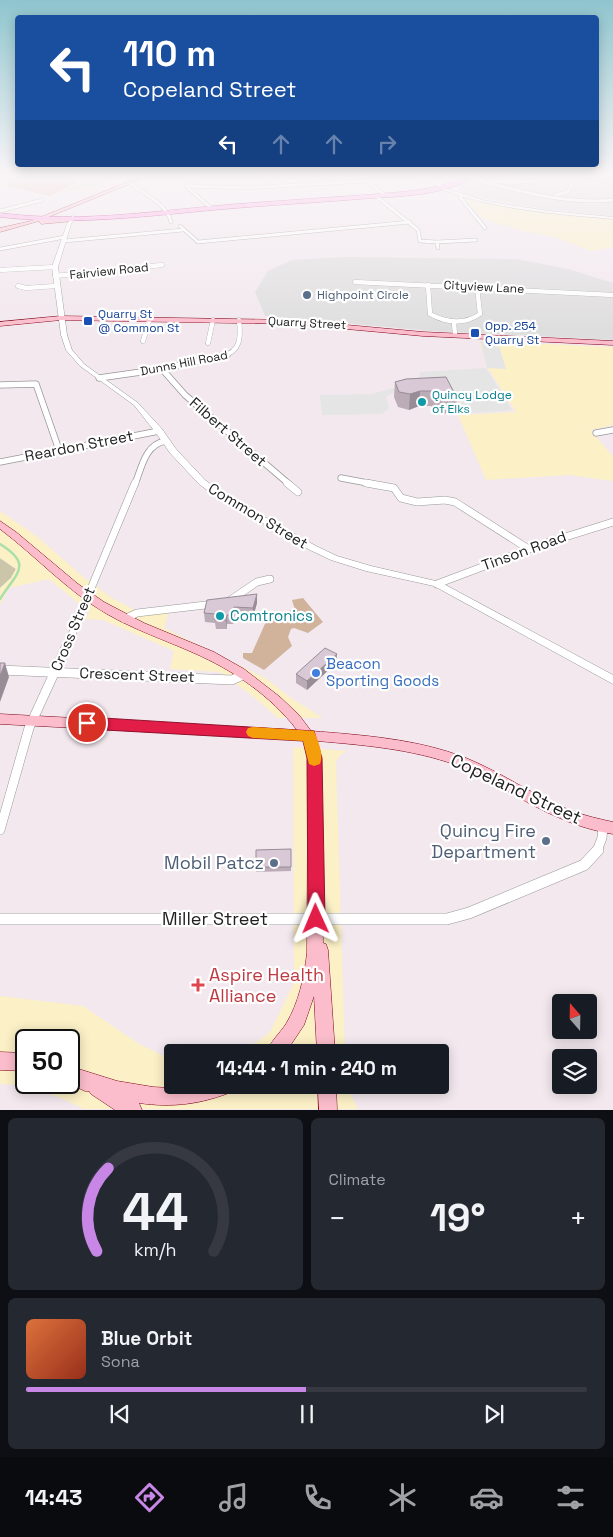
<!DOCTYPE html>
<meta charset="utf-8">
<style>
:root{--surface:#171b24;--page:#242831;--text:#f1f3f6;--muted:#9ea1a6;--line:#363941;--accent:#c886e6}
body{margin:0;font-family:"Space Grotesk",sans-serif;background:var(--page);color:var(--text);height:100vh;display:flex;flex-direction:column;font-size:19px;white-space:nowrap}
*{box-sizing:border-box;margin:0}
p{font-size:16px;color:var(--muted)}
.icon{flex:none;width:28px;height:28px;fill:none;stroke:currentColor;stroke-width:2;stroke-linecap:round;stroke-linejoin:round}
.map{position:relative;height:1110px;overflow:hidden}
.side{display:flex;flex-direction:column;gap:8px;padding:8px;background:#0d0f14;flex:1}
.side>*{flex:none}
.hud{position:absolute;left:15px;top:15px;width:584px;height:152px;border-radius:5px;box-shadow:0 2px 12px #0003;background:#1a4fa0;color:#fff;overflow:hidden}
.needle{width:32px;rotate:340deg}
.buttons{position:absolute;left:552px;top:994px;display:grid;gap:10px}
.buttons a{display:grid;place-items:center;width:45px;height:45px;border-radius:5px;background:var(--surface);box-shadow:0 2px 12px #0003;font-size:25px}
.speed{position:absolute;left:15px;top:1029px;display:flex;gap:10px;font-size:25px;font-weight:700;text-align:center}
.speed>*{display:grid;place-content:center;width:65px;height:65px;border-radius:50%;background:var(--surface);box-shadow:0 2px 12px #0003;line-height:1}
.speed .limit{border:2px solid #111;border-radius:8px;background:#fff;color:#111}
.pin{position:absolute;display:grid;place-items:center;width:42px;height:42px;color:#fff;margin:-21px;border:2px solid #fff;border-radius:50%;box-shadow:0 1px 5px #0007}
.me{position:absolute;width:55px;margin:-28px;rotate:359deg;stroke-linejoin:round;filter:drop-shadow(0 0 4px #0008)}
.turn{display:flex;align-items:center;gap:18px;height:105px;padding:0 25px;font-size:22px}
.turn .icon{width:65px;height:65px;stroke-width:2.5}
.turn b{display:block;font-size:35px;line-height:42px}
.lanes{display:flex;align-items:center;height:48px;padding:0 25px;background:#0003;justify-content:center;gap:25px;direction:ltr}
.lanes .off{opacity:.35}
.big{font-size:38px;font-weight:700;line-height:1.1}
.side .tile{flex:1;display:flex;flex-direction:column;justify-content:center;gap:8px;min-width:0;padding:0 18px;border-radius:8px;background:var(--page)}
.side .dial{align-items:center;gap:0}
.dial svg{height:130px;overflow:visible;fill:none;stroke:var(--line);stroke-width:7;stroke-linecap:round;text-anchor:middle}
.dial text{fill:var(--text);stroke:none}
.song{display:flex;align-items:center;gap:15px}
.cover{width:60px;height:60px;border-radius:8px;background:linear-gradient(135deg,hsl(20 70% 55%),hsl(10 70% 35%))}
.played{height:5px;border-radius:2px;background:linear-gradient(90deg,var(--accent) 50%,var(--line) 50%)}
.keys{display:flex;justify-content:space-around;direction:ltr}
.heat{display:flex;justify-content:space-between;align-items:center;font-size:28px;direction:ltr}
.side .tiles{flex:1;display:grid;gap:8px;grid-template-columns:1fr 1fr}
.tile:last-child{grid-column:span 2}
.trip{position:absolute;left:164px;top:1044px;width:285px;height:50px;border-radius:5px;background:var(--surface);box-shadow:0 2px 12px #0003;font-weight:700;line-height:50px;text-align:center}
.tabs{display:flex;height:80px;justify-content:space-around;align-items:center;background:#090b0e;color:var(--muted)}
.tabs .icon{width:35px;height:35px}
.tabs .selected{color:var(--accent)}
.tabs b{font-size:22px;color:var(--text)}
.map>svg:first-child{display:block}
.residential{fill:#dfdedf}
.education{fill:#ffe4eb}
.grass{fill:#ecbcae}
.forest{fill:#d1b39c}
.wetland{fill:#d9e0c5}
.cemetery{fill:#cbc6a9}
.park{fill:#fbf0c6;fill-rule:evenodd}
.parking{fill:#e5e5e5}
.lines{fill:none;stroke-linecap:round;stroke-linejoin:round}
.stream{stroke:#abdfa8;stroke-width:2.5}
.minor-far5-casing{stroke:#989898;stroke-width:4}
.minor-far4-casing{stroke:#989898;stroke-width:5}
.minor-far3-casing{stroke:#989898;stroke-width:7}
.minor-far2-casing{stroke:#989898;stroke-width:8}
.minor-far1-casing{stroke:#989898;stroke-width:10}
.minor-casing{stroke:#989898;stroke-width:12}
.tertiary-casing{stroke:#989898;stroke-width:1}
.secondary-casing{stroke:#7e0318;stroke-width:1}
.primary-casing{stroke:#9f0061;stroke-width:1}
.minor-far5{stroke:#fff;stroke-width:3}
.minor-far4{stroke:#fff;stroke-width:4.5}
.minor-far3{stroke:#fff;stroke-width:5.5}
.minor-far2{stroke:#fff;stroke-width:7}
.minor-far1{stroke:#fff;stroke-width:9}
.minor{stroke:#fff;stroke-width:11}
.tertiary{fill:#fff;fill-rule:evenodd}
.secondary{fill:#fbbdcb;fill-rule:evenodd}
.primary{fill:#fda1e3;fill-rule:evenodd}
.wall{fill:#bbacb8}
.shaded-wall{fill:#988c96}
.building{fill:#d9c8d6;stroke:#988c96}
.route{fill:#e11d48;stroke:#92132f}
.slow{fill:#f59e0b}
.service-dot{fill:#5c6f8a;stroke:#fff;stroke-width:2}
.transit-dot{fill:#1a4fb4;stroke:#fff;stroke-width:2}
.culture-dot{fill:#0f9aa8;stroke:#fff;stroke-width:2}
.shop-dot{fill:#3f7fe0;stroke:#fff;stroke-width:2}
.health-dot{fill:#e0444e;stroke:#fff;stroke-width:2}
.labels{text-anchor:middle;stroke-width:4.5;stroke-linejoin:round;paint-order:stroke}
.far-street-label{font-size:12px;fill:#212121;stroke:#fff}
.far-service-label{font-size:12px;fill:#4e5e75;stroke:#fff;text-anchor:start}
.far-transit-label{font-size:12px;fill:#164399;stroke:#fff;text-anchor:start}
.far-culture-label{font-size:12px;fill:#0d838f;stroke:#fff;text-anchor:start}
.street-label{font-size:15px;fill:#212121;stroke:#fff}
.culture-label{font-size:15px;fill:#0d838f;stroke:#fff;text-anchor:start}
.shop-label{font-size:15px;fill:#366cbe;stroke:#fff;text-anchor:start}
.near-street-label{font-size:18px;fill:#212121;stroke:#fff}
.near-service-label{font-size:18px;fill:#4e5e75;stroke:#fff;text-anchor:end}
.near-health-label{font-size:18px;fill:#be3a42;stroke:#fff;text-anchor:start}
</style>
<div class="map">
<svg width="613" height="1110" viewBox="0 0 613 1110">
<rect width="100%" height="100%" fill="#f2e8ee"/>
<g class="residential">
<polygon points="481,174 613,174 613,216 546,209 470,196 459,190 461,184"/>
<polygon points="343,257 516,259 568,269 613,283 613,340 432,331 265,316 255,292 268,271 292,260"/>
</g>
<polygon class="education" points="94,174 144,174 97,193 63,189"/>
<polygon class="grass" points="0,174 94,174 50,196 7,186 8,176"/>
<polygon class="forest" points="303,598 323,622 308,633 294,628 291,629 288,637 292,646 264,670 243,658 243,653 252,653 268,617 274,613 295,610 292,600"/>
<path class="wetland" d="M98,174h29l-41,15 -21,2c13,-6 18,-10 33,-11l-5,-2z"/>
<polygon class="cemetery" points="0,558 16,569 11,578 0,588"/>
<g class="park">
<polygon points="464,199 537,212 613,219 613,247 591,251 555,237 523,231 483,219"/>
<polygon points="479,341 613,347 613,425 591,430 613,457 613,481 569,475 486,480 458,415 516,412 487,367"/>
<polygon points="0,511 39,538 82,576 112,598 140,613 169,612 164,628 267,679 291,698 323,718 278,718 255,698 220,672 170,669 174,651 103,620 86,619 89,612 49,579 9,588 0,605 0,588 11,578 16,569 0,558"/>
<polygon points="293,747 347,751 340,755 336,762 345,1052 237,1052 257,1042 270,1032 294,983"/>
<path d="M0,996l83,10 56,38 33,16v25h174l12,24h-274c-26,-13 -55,-25 -84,-25zM26,1040h43v42h-43z"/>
</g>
<g class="parking">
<polygon points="480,341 498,342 506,369 487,368"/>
<polygon points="486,368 512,410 457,414 440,379 426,390 393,393 386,397 389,408 382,414 322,415 320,395 371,394 418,382 420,372"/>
</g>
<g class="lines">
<path class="stream" d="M0,544c34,21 16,29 0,55"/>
<defs>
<g id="minor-far5">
<polyline points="212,174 186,186 212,209"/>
<polyline points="260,174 283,186"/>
<polyline points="317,174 323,177 323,184"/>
<polyline points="363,174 366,181 385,195"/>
<polyline points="413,174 444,187"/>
<path d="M469,178c46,12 96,27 144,22"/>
<polyline points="491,181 496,181"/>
<polygon points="496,181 534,181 510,183"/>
<path d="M130,183c14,11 37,21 41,39"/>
<polyline points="186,186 247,188 366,181"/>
<polyline points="462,195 460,197 485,228"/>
<polyline points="556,195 568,192 574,180 578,178 613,176"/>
<polyline points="376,196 418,230 420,241 437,242"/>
<polyline points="0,211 42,200"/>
<polyline points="180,226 198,242 410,222"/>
<polyline points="64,241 183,230"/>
<polyline points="438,248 437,242 476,240"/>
<polyline points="0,249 65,237"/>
</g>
<g id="minor-far4">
<polyline points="0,270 55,267"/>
<polyline points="55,276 162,265"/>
<polyline points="355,282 613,295"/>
<path d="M428,285l2,29c17,9 34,11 50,0l-3,-27"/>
<polyline points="18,286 26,288 56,286"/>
<polyline points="454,322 455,335"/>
<polyline points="143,341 150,318"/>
<polyline points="208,343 213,320"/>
<path d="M222,356c19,-4 19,-19 17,-36"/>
</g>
<g id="minor-far3">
<polyline points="162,369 185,395 289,484"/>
<polyline points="99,378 162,369 227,355"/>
<polyline points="0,385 36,384 59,450"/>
<polyline points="596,433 613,430"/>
<polyline points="0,462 159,431"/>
<polyline points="341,478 373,484"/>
<path d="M135,484c7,-17 10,-39 30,-43"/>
</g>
<g id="minor-far2">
<polyline points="287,483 298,492"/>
<polyline points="366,483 394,488 401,498 417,502 445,500 455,502 527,548"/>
<polyline points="437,584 546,543 613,522"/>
<polyline points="229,601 257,582 270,579"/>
<polyline points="124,619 137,613 214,604"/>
<polyline points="67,646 135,483"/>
</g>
<g id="minor-far1">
<polyline points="0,670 232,680 243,675"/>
<polyline points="0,830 29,728 67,645"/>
<polyline points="597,851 602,838 603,826"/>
</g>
<polyline id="minor" points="0,919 447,919 469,913 584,865 598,850"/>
<g id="tertiary">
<path d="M441,187l41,13 21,4 46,7 64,6v2c-58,-5 -117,-9 -172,-30z"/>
<polygon points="72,216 76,217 71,224 58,267 67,335 72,350 84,364 138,403 162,429 176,449 205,480 224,494 316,546 337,556 371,566 440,582 613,675 613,684 434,586 366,571 331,560 310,550 218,498 199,484 170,453 156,433 134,405 80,366 66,350 61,335 52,267 67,224"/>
</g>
<g id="secondary">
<polygon points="148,174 154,174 41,220 71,218 73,221 41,224 39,221 0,232 0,228 31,221"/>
<polygon points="61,316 292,320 423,332 613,341 613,345 423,336 292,324 61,320 0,326 0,322"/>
<path d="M0,521l16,11 62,52 26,18 40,21 70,29 30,17 36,28 19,18 12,16c51,4 107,8 155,27 37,15 69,39 106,53 14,5 27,8 41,11v12c-18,-3 -35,-8 -51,-15 -37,-15 -69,-39 -106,-54 -44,-16 -93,-20 -139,-24l3,17 3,185 3,1 2,6 7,102h-18l-3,-56 -10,29 -18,27h-19c3,-10 13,-19 19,-28 13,-22 18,-46 21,-71l1,-195 -5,-18 -303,-16v-10l297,16c-26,-34 -64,-60 -103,-77 -29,-13 -59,-23 -87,-39 -40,-23 -71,-58 -107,-85z"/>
<polygon points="0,1052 26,1053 26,1071 0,1070"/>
<path d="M69,1066l48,15 36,6 18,1 28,-3h38l-3,6c-32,13 -61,17 -95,12l3,7h-27l-24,-16 -2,-3h-4l-19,-9h3z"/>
<polygon points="318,1085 336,1085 337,1110 319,1110"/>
</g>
<path id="primary" d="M472,174h6c-31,23 -80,22 -118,25 -36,3 -73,5 -110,8 -85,6 -164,20 -250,10v-4c86,11 165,-4 250,-10 38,-3 76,-5 114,-8 36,-3 75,-4 108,-21z"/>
</defs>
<use href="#minor-far5" class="minor-far5-casing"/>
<use href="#minor-far4" class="minor-far4-casing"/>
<use href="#minor-far3" class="minor-far3-casing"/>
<use href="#minor-far2" class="minor-far2-casing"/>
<use href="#minor-far1" class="minor-far1-casing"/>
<use href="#minor" class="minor-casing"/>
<use href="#tertiary" class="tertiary-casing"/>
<use href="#secondary" class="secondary-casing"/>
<use href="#primary" class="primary-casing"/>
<use href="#minor-far5" class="minor-far5"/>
<use href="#minor-far4" class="minor-far4"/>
<use href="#minor-far3" class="minor-far3"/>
<use href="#minor-far2" class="minor-far2"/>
<use href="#minor-far1" class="minor-far1"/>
<use href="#minor" class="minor"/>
<use href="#tertiary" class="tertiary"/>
<use href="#secondary" class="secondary"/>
<use href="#primary" class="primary"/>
</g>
<g class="wall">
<polygon points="406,379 457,398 455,413 435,414 431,406 419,406 409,410 398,407 394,397 395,382"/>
<polygon points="207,600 257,603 253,617 235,615 233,624 227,624 227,629 216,629 215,623 205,622 204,613"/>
<polygon points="337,654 336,663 307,690 296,683 296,674"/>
<polygon points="291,849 291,871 256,872 256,867"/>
</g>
<g class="shaded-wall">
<polygon points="420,391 419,406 409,410 410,394"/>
<polygon points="257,594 257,603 253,617 253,608"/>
<polygon points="234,607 235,615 233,624 233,615"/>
<polygon points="227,615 227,629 226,620"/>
<polygon points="337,654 336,663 307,690 307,681"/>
<polygon points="5,663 9,677 0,702 0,676"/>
</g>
<g class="building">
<polygon points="446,377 457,398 437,399 432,391 420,391 410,394 399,392 395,382 406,379"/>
<polygon points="257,594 253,608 234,607 233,615 227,615 226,620 215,620 216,614 204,613 207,600"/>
<polygon points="325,648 337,654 307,681 296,674"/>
<polygon points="0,663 5,663 0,676"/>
<polygon points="291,849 291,867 256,867 256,850"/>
</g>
<linearGradient id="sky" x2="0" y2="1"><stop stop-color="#8fc5ce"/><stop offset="0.53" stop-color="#f9f5f7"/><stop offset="1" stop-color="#f9f5f7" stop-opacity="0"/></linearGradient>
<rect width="613" height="330" fill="url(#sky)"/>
<polygon class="route" points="87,717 314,731 322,758 325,919 323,925 316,927 310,925 308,919 307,758 303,741 87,729 82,727 80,723 82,719"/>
<path class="slow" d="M253,727l61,4c4,10 10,23 6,33l-6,2 -5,-2 -6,-23 -50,-3 -5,-2 -2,-4 2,-4z"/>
<g class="service-dot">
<circle cx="307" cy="295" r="5"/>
<circle cx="546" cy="841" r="5"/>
<circle cx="274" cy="863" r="5"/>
</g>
<g class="transit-dot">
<rect x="83" y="316" width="10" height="10" rx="2.5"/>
<rect x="470" y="328" width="10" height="10" rx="2.5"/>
</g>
<g class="culture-dot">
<circle cx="422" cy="402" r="5"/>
<circle cx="220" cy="616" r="5"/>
</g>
<circle class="shop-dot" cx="316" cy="673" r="5"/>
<path class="health-dot" d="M195.5 977.5h5v5h5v5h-5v5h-5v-5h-5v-5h5z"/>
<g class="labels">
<g class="far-street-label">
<text transform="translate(109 271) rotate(-6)" y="4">Fairview Road</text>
<text transform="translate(484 287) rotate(3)" y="4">Cityview Lane</text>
<text transform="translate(307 323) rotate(3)" y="4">Quarry Street</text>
<text transform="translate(184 363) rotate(-11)" y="4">Dunns Hill Road</text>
</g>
<g class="far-service-label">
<text x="317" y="299">Highpoint Circle</text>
</g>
<g class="far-transit-label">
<text x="98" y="318">Quarry St<tspan x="98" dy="14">@ Common St</tspan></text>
<text x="485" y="330">Opp. 254<tspan x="485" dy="14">Quarry St</tspan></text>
</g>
<g class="far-culture-label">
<text x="432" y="399">Quincy Lodge<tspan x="432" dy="14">of Elks</tspan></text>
</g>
<g class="street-label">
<text transform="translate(228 432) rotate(41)" y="5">Filbert Street</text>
<text transform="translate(79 446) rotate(-11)" y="5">Reardon Street</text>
<text transform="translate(258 516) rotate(31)" y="5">Common Street</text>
<text transform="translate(524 551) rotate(-20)" y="5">Tinson Road</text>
<text transform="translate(73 629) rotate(-67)" y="5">Cross Street</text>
<text transform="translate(137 675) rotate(2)" y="5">Crescent Street</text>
</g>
<g class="culture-label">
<text x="230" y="621">Comtronics</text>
</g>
<g class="shop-label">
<text x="326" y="669">Beacon<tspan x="326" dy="17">Sporting Goods</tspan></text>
</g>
<g class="near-street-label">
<text transform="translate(516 789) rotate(25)" y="6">Copeland Street</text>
<text x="215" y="925">Miller Street</text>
</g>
<g class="near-service-label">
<text x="536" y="837">Quincy Fire<tspan x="536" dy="21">Department</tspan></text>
<text x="264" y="869">Mobil Patcz</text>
</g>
<g class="near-health-label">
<text x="209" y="981">Aspire Health<tspan x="209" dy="21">Alliance</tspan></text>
</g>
</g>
</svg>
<div class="buttons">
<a><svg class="needle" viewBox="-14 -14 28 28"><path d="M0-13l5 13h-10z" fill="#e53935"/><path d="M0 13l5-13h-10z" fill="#9ea1a6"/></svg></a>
<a><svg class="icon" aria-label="layers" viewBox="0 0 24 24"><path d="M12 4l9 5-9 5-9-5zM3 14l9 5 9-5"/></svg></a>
</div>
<div class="speed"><div class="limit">50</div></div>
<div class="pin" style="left:87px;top:723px;background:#d93025"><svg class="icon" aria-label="arrive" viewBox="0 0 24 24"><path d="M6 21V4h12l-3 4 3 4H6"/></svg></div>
<svg class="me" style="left:316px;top:919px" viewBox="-20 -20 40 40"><path d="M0-17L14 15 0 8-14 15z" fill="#e11d48" stroke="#fff" stroke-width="4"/></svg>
<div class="trip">14:44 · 1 min · 240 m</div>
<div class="hud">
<div class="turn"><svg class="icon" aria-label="left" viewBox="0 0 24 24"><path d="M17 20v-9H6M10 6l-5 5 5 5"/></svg><div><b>110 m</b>Copeland Street</div></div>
<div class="lanes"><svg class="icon" aria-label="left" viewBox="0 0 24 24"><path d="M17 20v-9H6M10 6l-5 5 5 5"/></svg><svg class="icon off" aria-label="ahead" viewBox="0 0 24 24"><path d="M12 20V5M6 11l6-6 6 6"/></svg><svg class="icon off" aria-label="ahead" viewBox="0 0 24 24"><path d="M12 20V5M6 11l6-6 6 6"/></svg><svg class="icon off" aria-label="right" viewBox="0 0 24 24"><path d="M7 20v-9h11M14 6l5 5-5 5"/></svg></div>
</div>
</div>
<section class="side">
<div class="tiles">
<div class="tile dial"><svg viewBox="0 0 100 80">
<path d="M14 69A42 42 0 1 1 86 69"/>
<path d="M14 69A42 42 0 0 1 21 18" stroke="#c886e6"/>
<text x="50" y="56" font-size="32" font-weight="700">44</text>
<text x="50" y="72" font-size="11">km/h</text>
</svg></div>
<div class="tile"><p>Climate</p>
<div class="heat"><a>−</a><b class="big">19°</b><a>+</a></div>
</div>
<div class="tile">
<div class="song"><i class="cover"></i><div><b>Blue Orbit</b><p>Sona</p></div></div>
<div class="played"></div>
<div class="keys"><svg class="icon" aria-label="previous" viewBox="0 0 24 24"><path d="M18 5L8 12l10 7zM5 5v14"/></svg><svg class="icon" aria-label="pause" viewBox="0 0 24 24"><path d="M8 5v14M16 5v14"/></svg><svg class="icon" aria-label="next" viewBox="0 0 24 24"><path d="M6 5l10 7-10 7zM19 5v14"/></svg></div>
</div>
</div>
</section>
<nav class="tabs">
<b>14:43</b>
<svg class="icon selected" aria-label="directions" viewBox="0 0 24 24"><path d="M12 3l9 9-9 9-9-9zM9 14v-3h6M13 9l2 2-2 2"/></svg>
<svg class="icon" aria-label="music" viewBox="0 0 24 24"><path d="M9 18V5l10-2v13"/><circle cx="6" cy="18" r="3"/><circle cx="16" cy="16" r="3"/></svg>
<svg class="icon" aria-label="phone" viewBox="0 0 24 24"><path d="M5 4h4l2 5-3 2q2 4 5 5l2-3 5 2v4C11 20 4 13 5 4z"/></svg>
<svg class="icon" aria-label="climate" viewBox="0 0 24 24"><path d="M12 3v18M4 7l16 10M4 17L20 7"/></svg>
<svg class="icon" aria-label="car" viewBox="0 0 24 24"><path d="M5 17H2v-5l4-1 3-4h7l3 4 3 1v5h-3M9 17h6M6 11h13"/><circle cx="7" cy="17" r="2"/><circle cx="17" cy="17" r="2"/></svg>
<svg class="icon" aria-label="filters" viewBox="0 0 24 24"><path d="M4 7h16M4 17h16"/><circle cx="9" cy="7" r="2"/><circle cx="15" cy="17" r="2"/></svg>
</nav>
